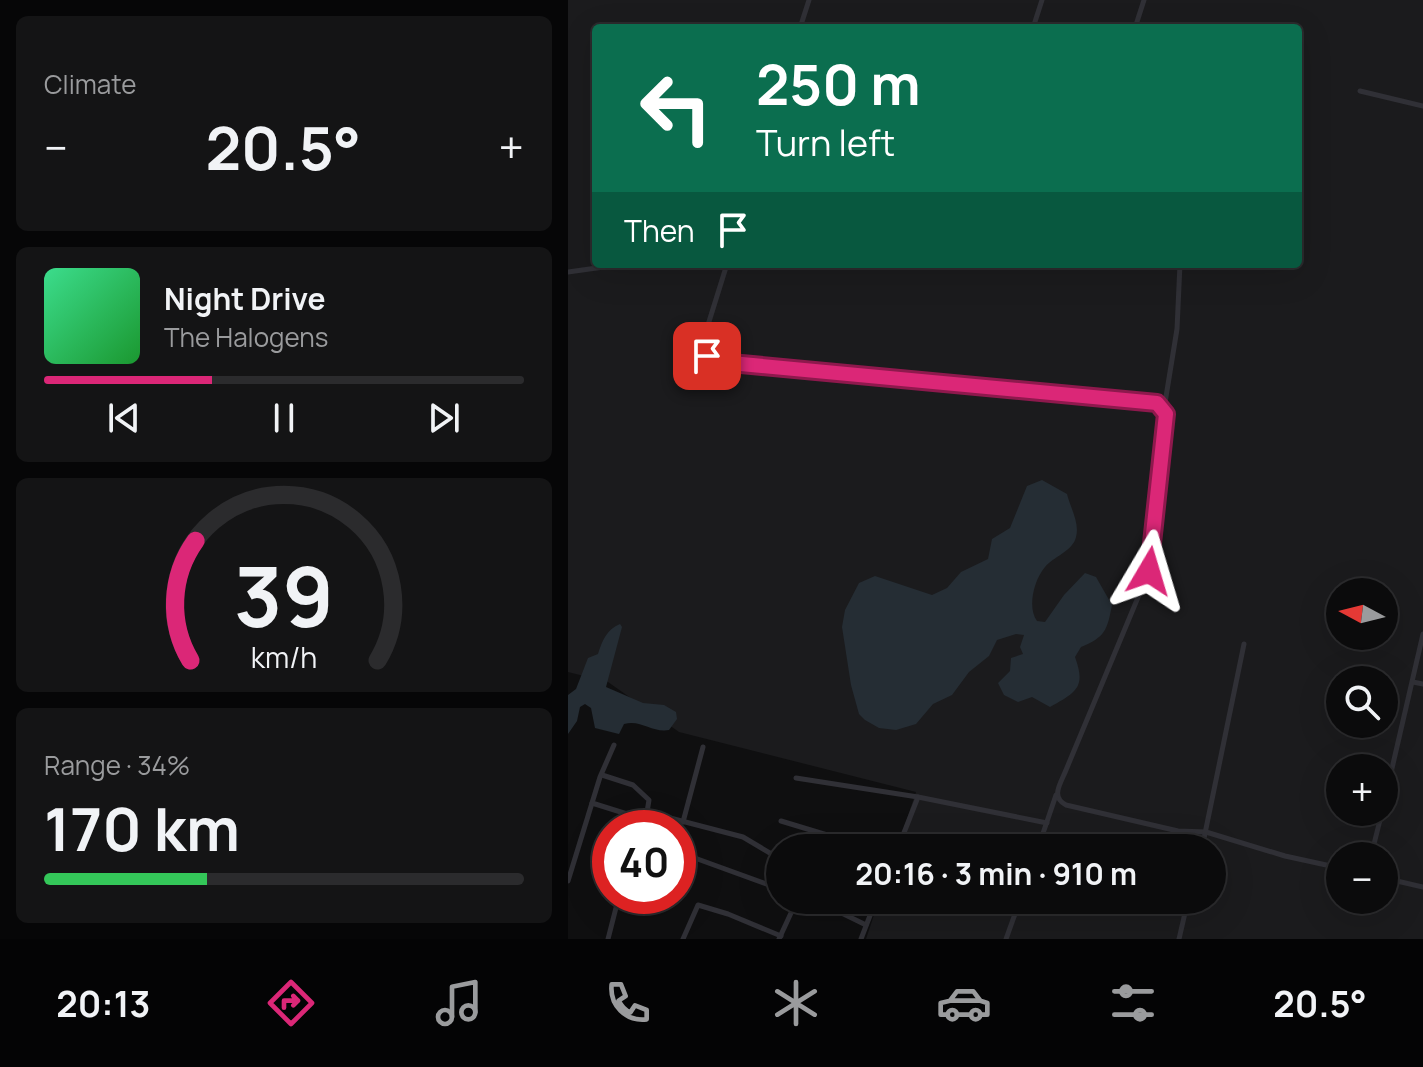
<!DOCTYPE html>
<meta charset="utf-8">
<style>
:root{--surface:#0b0b0c;--page:#141415;--text:#f1f3f6;--muted:#9a9b9d;--line:#2b2b2d;--accent:#db2777}
body{margin:0;font-family:Manrope,sans-serif;background:var(--page);color:var(--text);height:100vh;display:flex;flex-direction:column;font-size:30px;white-space:nowrap}
*{box-sizing:border-box;margin:0}
p{font-size:26px;color:var(--muted)}
.icon{flex:none;width:44px;height:44px;fill:none;stroke:currentColor;stroke-width:2;stroke-linecap:round;stroke-linejoin:round}
.map{position:relative;flex:1;overflow:hidden}
.drawer{display:flex;flex-direction:column;gap:16px;padding:16px;background:#060607;width:568px}
.drawer>*{flex:none}
.banner{position:absolute;left:24px;top:24px;width:710px;height:244px;border-radius:8px;box-shadow:0 8px 32px #0002,0 0 0 2px var(--line);background:#0b6e4f;color:#fff;overflow:hidden}
.needle{width:52px;rotate:277deg}
.tools{position:absolute;left:758px;top:578px;display:grid;gap:16px}
.tools a{display:grid;place-items:center;width:72px;height:72px;border-radius:50%;background:var(--surface);box-shadow:0 8px 32px #0002,0 0 0 2px var(--line);font-size:40px}
.speed{position:absolute;left:24px;top:810px;display:flex;gap:16px;font-size:40px;font-weight:700;text-align:center}
.speed>*{display:grid;place-content:center;width:104px;height:104px;border-radius:50%;background:var(--surface);box-shadow:0 8px 32px #0002,0 0 0 2px var(--line);line-height:1}
.speed .limit{border:12px solid #d22;background:#fff;color:#111}
.pin{position:absolute;display:grid;place-items:center;width:68px;height:68px;color:#fff;margin:-34px;border-radius:16px;box-shadow:0 4px 12px #0006}
.me{position:absolute;width:88px;margin:-44px;rotate:7deg;stroke-linejoin:round;filter:drop-shadow(0 0 6px #0008)}
.turn{display:flex;align-items:center;gap:28px;height:168px;padding:0 32px;font-size:36px}
.turn .icon{width:104px;height:104px;stroke-width:2.5}
.turn b{display:block;font-size:56px;line-height:68px}
.then{display:flex;align-items:center;height:76px;padding:0 32px;background:#0003;gap:16px;font-size:30px}
.big{font-size:60px;font-weight:700;line-height:1.1}
.drawer .card{flex:1;display:flex;flex-direction:column;justify-content:center;gap:12px;min-width:0;padding:0 28px;border-radius:12px;background:var(--page)}
.drawer .dial{align-items:center;gap:0}
.dial svg{height:208px;overflow:visible;fill:none;stroke:var(--line);stroke-width:7;stroke-linecap:round;text-anchor:middle}
.dial text{fill:var(--text);stroke:none}
.song{display:flex;align-items:center;gap:24px}
.cover{width:96px;height:96px;border-radius:12px;background:linear-gradient(135deg,hsl(150 70% 55%),hsl(130 70% 35%))}
.played{height:8px;border-radius:4px;background:linear-gradient(90deg,var(--accent) 35%,var(--line) 35%)}
.keys{display:flex;justify-content:space-around;direction:ltr}
.heat{display:flex;justify-content:space-between;align-items:center;font-size:44px;direction:ltr}
.charge{height:12px;border-radius:6px;background:linear-gradient(90deg,#34c759 34%,var(--line) 0)}
.trip{position:absolute;left:198px;top:834px;width:460px;height:80px;border-radius:40px;background:var(--surface);box-shadow:0 8px 32px #0002,0 0 0 2px var(--line);font-weight:700;line-height:80px;text-align:center}
.dock{display:flex;height:128px;justify-content:space-around;align-items:center;background:#040405;color:var(--muted)}
.dock .icon{width:56px;height:56px}
.dock .current{color:var(--accent)}
.dock b{font-size:36px;color:var(--text)}
main{display:flex;flex:1;min-height:0}
.map>svg:first-child{display:block}
.built{fill:#1b1b1d;fill-rule:evenodd}
.water{fill:#252d34}
.lines{fill:none;stroke-linecap:round;stroke-linejoin:round}
.minor{stroke:#303036;stroke-width:5}
.route-casing{stroke:#8e194d;stroke-width:20}
.route{stroke:#db2777;stroke-width:14}
</style>
<main>
<section class="drawer">
<div class="card"><p>Climate</p>
<div class="heat"><a>−</a><b class="big">20.5°</b><a>+</a></div>
</div>
<div class="card">
<div class="song"><i class="cover"></i><div><b>Night Drive</b><p>The Halogens</p></div></div>
<div class="played"></div>
<div class="keys"><svg class="icon" aria-label="previous" viewBox="0 0 24 24"><path d="M18 5L8 12l10 7zM5 5v14"/></svg><svg class="icon" aria-label="pause" viewBox="0 0 24 24"><path d="M8 5v14M16 5v14"/></svg><svg class="icon" aria-label="next" viewBox="0 0 24 24"><path d="M6 5l10 7-10 7zM19 5v14"/></svg></div>
</div>
<div class="card dial"><svg viewBox="0 0 100 80">
<path d="M14 69A42 42 0 1 1 86 69"/>
<path d="M14 69A42 42 0 0 1 16 23" stroke="#db2777"/>
<text x="50" y="56" font-size="32" font-weight="700">39</text>
<text x="50" y="72" font-size="11">km/h</text>
</svg></div>
<div class="card"><p>Range · 34%</p><b class="big">170 km</b><div class="charge"></div></div>
</section>
<div class="map">
<svg width="855" height="939" viewBox="0 0 855 939">
<rect width="100%" height="100%" fill="#0f0f10"/>
<path class="built" d="M0,0h855v939h-557l13,-39h333v-52h-315l19,-56 -237,-60 -71,-50 -40,-10zM28,28h702v236h-702zM772,592h44v44h-44zM772,680h44v44h-44zM772,768h44v44h-44zM772,856h44v44h-44z"/>
<g class="water">
<path d="M474,480l25,14c3,13 13,29 9,43 -3,14 -23,20 -31,30 -11,13 -18,40 -8,54l8,1 19,-27 21,-22 11,4 16,28c-5,26 -7,32 -31,42l-6,10c11,30 2,35 -25,50l-18,-10 -14,5 -14,-7 -6,-12 12,-12 1,-13 12,-4 -3,-7 4,-12 -8,-1 -19,6 -8,16 -20,16 -17,23 -19,9 -17,20 -20,6 -17,-2 -14,-8 -6,-6 -8,-29 -9,-58 3,-17 14,-27 16,-7 57,19 15,-7 14,-16 27,-13 4,-20 18,-11 17,-42z"/>
<path d="M52,624l2,3 -16,60 37,16 21,2 12,7 1,7 -8,11c-17,3 -28,-11 -45,-6l-5,10 -24,-6 -4,-20 -6,-4 -5,3 -3,14 -9,13v-39l8,-6 12,-31 10,-4c4,-13 9,-25 22,-30z"/>
</g>
<g class="lines">
<g class="minor">
<polyline points="232,28 241,0"/>
<polyline points="465,28 474,0"/>
<polyline points="567,28 576,0"/>
<polyline points="792,91 855,106"/>
<path d="M159,264l-25,80 1,7 9,8 426,41 23,6 5,8 -17,157 -83,199c-5,13 -16,27 0,35l112,26 28,1 79,24 55,12"/>
<polyline points="0,272 57,264"/>
<polyline points="596,409 609,329 612,264"/>
<polyline points="845,682 855,684"/>
<polyline points="34,775 65,785 81,800 79,812 71,828"/>
<polyline points="228,778 350,797 479,823"/>
<polyline points="24,803 75,819"/>
<polyline points="816,803 855,634"/>
<polyline points="79,812 175,837 212,859"/>
<polyline points="213,821 302,848"/>
<polyline points="115,822 135,747"/>
<polyline points="330,848 350,797"/>
<polyline points="470,848 488,795"/>
<polyline points="634,848 676,644"/>
<polyline points="113,853 212,889"/>
<polyline points="803,856 814,812"/>
<polyline points="816,878 855,887"/>
<polyline points="0,881 32,777 46,745"/>
<polyline points="247,900 298,925"/>
<polyline points="40,939 51,896"/>
<polyline points="115,939 130,905 160,914 213,936"/>
<polyline points="211,939 229,900"/>
<polyline points="293,939 308,900"/>
<polyline points="438,939 452,900"/>
<polyline points="611,939 620,900"/>
</g>
</g>
<g class="lines">
<defs>
<polyline id="route" points="139,356 152,362 589,403 598,414 581,571"/>
</defs>
<use href="#route" class="route-casing"/>
<use href="#route" class="route"/>
</g>
</svg>
<div class="tools">
<a><svg class="needle" viewBox="-14 -14 28 28"><path d="M0-13l5 13h-10z" fill="#e53935"/><path d="M0 13l5-13h-10z" fill="#9a9b9d"/></svg></a>
<a><svg class="icon" aria-label="search" viewBox="0 0 24 24"><circle cx="10" cy="10" r="6"/><path d="M15 15l6 6"/></svg></a>
<a>+</a>
<a>−</a>
</div>
<div class="speed"><div class="limit">40</div></div>
<div class="pin" style="left:139px;top:356px;background:#d93025"><svg class="icon" aria-label="arrive" viewBox="0 0 24 24"><path d="M6 21V4h12l-3 4 3 4H6"/></svg></div>
<svg class="me" style="left:581px;top:571px" viewBox="-20 -20 40 40"><path d="M0-17L14 15 0 8-14 15z" fill="#db2777" stroke="#fff" stroke-width="4"/></svg>
<div class="trip">20:16 · 3 min · 910 m</div>
<div class="banner">
<div class="turn"><svg class="icon" aria-label="left" viewBox="0 0 24 24"><path d="M17 20v-9H6M10 6l-5 5 5 5"/></svg><div><b>250 m</b>Turn left</div></div>
<div class="then">Then<svg class="icon" aria-label="arrive" viewBox="0 0 24 24"><path d="M6 21V4h12l-3 4 3 4H6"/></svg></div>
</div>
</div>
</main>
<nav class="dock">
<b>20:13</b>
<svg class="icon current" aria-label="directions" viewBox="0 0 24 24"><path d="M12 3l9 9-9 9-9-9zM9 14v-3h6M13 9l2 2-2 2"/></svg>
<svg class="icon" aria-label="music" viewBox="0 0 24 24"><path d="M9 18V5l10-2v13"/><circle cx="6" cy="18" r="3"/><circle cx="16" cy="16" r="3"/></svg>
<svg class="icon" aria-label="phone" viewBox="0 0 24 24"><path d="M5 4h4l2 5-3 2q2 4 5 5l2-3 5 2v4C11 20 4 13 5 4z"/></svg>
<svg class="icon" aria-label="climate" viewBox="0 0 24 24"><path d="M12 3v18M4 7l16 10M4 17L20 7"/></svg>
<svg class="icon" aria-label="car" viewBox="0 0 24 24"><path d="M5 17H2v-5l4-1 3-4h7l3 4 3 1v5h-3M9 17h6M6 11h13"/><circle cx="7" cy="17" r="2"/><circle cx="17" cy="17" r="2"/></svg>
<svg class="icon" aria-label="filters" viewBox="0 0 24 24"><path d="M4 7h16M4 17h16"/><circle cx="9" cy="7" r="2"/><circle cx="15" cy="17" r="2"/></svg>
<b>20.5°</b>
</nav>
